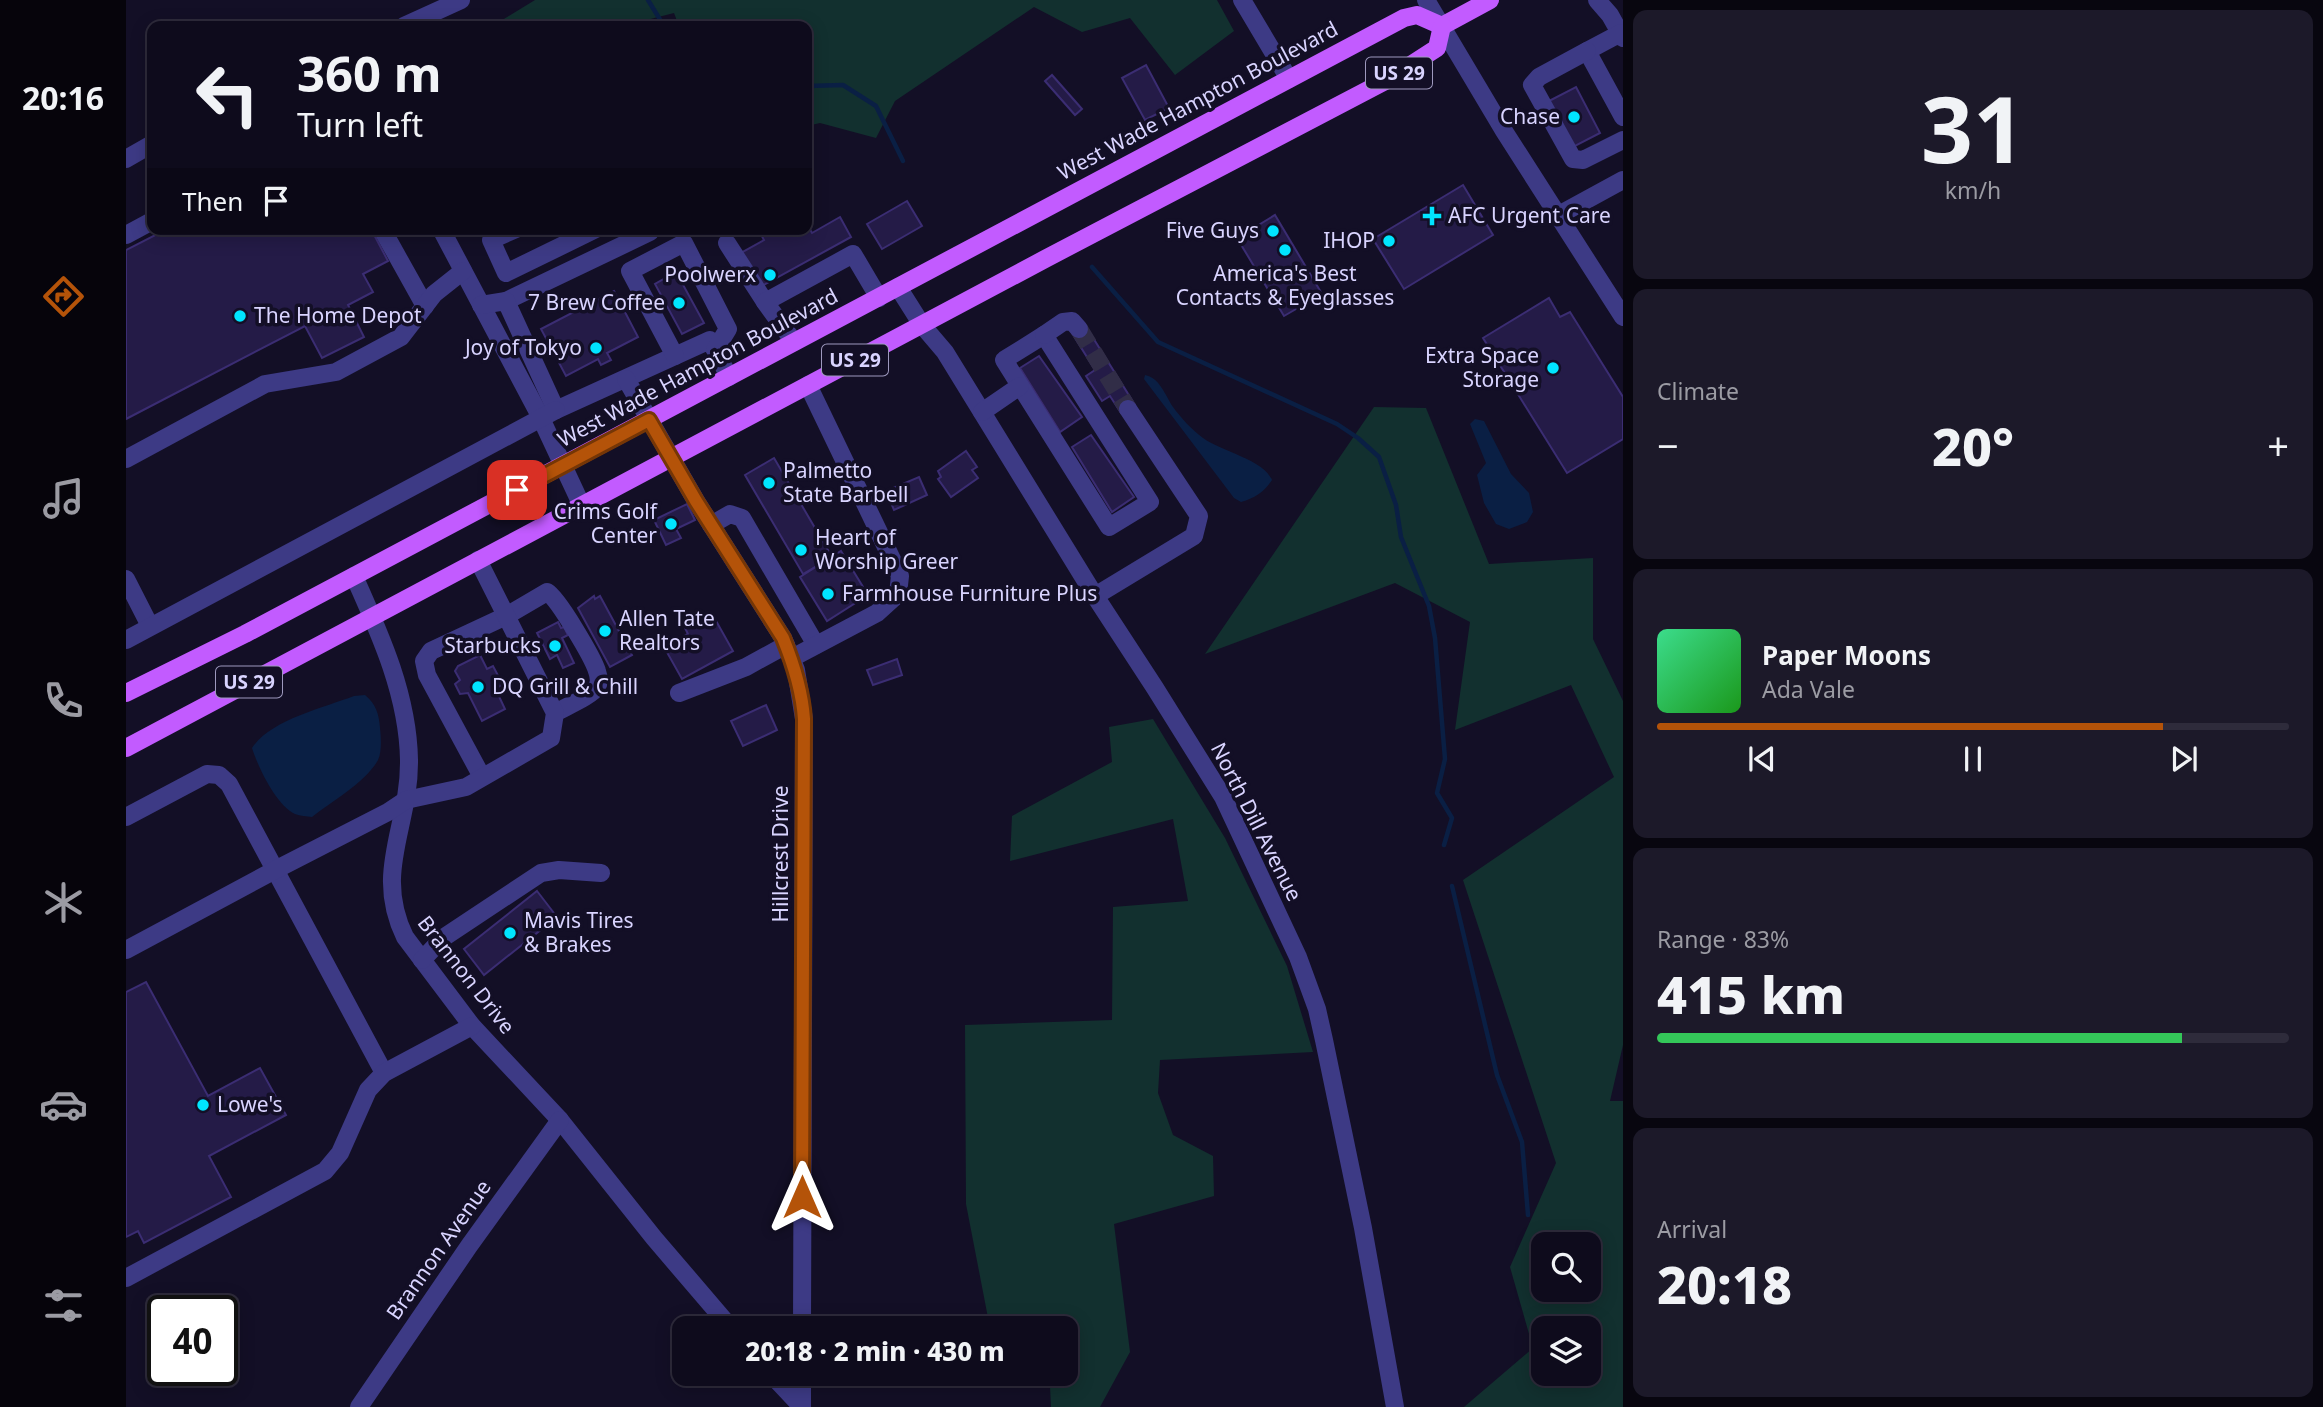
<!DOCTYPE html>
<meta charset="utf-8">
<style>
:root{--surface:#0e0b1c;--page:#1c1929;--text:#f1f3f6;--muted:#9b9ba3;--line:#2e2b3b;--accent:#b45309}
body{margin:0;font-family:"Noto Sans",sans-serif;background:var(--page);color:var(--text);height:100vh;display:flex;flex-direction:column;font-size:26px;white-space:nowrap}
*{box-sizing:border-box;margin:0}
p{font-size:23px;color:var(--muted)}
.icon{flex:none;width:38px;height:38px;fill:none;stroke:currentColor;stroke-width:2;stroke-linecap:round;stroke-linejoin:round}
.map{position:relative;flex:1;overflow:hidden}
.drawer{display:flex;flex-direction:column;gap:10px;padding:10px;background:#08060f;width:700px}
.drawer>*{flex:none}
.hud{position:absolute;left:21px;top:21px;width:665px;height:214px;border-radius:14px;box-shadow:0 4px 18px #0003,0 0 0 2px var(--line);background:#0e0b1c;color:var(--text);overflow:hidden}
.tools{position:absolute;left:1405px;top:1232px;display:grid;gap:14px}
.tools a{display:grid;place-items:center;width:70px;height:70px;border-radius:14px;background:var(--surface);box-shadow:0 4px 18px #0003,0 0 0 2px var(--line);font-size:35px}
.speed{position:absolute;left:21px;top:1295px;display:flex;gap:14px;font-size:35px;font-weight:700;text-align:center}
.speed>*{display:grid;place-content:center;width:91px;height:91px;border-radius:50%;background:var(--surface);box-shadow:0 4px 18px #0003,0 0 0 2px var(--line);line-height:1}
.speed .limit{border:4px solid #111;border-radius:10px;background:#fff;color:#111}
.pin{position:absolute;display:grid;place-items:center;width:60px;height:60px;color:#fff;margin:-30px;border-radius:14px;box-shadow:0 4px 10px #0006}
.me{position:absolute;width:77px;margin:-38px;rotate:0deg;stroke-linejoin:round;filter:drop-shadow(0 0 5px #0008)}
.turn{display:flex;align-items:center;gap:24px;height:147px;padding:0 35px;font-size:32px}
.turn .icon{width:91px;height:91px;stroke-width:2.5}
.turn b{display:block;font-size:49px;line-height:60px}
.then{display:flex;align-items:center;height:66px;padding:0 35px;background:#0003;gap:14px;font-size:26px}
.big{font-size:52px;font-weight:800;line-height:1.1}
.drawer .tile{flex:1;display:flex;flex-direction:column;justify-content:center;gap:10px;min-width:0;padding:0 24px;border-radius:14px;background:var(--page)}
.drawer .dial{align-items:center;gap:0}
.dial b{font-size:91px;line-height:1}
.song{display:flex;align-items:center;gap:21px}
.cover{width:84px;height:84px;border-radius:10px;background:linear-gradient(135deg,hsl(150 70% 55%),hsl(120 70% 35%))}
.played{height:7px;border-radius:4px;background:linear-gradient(90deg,var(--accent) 80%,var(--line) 80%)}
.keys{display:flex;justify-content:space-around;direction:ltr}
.heat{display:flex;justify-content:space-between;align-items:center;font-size:38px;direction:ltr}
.charge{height:10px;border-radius:5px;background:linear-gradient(90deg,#34c759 83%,var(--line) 0)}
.trip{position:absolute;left:546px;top:1316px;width:406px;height:70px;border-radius:14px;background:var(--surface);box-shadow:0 4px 18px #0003,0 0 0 2px var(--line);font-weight:800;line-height:70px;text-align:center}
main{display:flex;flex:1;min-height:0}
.tabs{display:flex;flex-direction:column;width:126px;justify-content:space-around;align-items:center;background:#06040b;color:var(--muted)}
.tabs .icon{width:49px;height:49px}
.tabs .active{color:var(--accent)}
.tabs b{font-size:32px;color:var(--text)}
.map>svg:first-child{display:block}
.green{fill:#12302f;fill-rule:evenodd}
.water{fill:#0a1f44}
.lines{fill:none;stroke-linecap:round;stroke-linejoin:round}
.stream{stroke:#0a1f44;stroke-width:4.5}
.building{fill:#241b47;stroke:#3b2d73;stroke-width:2}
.minor-tunnel{stroke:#312d47;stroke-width:18;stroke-dasharray:18 9;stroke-linecap:butt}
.minor{stroke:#3d3a85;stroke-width:18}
.major{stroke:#c25bff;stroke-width:18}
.route-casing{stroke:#753606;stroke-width:18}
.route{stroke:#b45309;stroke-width:12}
.poi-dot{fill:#00e5ff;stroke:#130f26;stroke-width:2.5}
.labels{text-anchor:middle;stroke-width:7;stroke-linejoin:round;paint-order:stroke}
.shield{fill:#130f26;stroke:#9e99be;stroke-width:2}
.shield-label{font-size:19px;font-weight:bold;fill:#d9d4ff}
.street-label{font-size:21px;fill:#d9d4ff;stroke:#130f26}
.poi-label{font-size:21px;fill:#d9d4ff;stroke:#130f26;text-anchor:end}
</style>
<main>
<nav class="tabs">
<b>20:16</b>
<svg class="icon active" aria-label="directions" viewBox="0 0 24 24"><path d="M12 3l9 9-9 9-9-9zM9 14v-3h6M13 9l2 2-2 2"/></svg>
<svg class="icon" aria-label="music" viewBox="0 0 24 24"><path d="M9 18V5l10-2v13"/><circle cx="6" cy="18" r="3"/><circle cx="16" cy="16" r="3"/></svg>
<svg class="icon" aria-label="phone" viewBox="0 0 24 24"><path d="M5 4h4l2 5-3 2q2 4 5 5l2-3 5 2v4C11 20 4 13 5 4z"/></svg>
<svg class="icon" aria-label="climate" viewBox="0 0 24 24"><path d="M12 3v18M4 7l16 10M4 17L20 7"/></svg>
<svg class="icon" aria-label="car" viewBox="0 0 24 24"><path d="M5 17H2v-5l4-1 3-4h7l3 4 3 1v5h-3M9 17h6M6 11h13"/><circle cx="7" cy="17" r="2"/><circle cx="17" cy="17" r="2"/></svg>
<svg class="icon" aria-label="filters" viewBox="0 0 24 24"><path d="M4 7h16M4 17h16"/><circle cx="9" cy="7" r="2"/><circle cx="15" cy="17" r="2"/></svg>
</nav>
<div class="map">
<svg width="1497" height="1407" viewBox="0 0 1497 1407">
<rect width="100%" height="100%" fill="#130f26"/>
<g class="green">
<polygon points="409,0 1091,0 1108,31 1049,75 1004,18 956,32 908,7 769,101 750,138 694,123 681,126 681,26 553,26 548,13 497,26 374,26 373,22"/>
<path d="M1248,407l52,1 63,156 104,-6v81l30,62v344l-13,56h13v306h-159l69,-59 -23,-81 46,-104 -93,-283 151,-103 -43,-92 -116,45 15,-108 -75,-39 -190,71zM1418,1244h45v46h-45zM1418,1328h45v46h-45z"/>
<polygon points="1027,719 1099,838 1161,966 1187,1052 1034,1060 1032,1093 1047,1135 1087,1156 1088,1196 988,1224 1004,1352 974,1407 925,1407 924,1386 881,1374 940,1374 940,1328 864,1328 840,1204 839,1025 986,1020 987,907 1062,901 1047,819 884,861 886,816 986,762 983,727"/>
</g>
<g class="water">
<path d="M1019,375c15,3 20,20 28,32 8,11 19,23 30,31 18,13 61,22 69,42 -8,12 -17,18 -31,22l-7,-4 -90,-119z"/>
<polygon points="1349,419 1358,421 1385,474 1403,493 1407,512 1401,522 1383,529 1370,524 1358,503 1351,475 1360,463 1344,424"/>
<path d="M239,695c11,9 14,19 15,33 1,9 2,24 -2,32 -12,22 -47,42 -66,57 -5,-1 -12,-1 -17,-3 -19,-9 -37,-47 -43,-66 18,-28 71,-40 102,-52z"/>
</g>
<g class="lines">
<g class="stream">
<polyline points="522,0 538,26"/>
<polyline points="681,86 717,85 750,106 777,161"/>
<polyline points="966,267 1032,342 1211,424 1232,438 1253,457 1270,505 1275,537 1303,606 1309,638 1319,759 1311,793 1326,818 1318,845"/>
<polyline points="1326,886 1371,1075 1396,1142 1402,1215"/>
</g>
</g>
<g class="building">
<polygon points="1020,65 1043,108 1019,120 996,78"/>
<polygon points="926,75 956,109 949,115 919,81"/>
<polygon points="1450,87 1474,133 1447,147 1423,101"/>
<polygon points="1337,185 1367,235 1278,289 1247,239"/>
<polygon points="781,201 796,226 756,249 741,224"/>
<polygon points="1149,215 1196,294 1158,316 1111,238"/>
<polygon points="714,217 725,237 634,287 615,253 638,240 632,229 665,229 668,234 681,229 682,226 686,233"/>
<polygon points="41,229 245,229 262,261 237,274 247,292 222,305 238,337 196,358 179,326 0,419 0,250"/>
<polygon points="550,272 578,323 556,334 529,284"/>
<polygon points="488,291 512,337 481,353 485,360 475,365 472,359 440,376 415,329"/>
<polygon points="1423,298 1434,317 1444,312 1497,397 1497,439 1441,473 1357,338"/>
<polygon points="959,325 1009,405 995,413 984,396 976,401 960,376 969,370 946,333"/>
<polygon points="913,356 956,417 934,432 894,368"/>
<polygon points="965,435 1008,497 986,512 946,447"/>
<polygon points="840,451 851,467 846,470 852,478 825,497 812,479 815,477 812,471"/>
<polygon points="648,458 706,557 677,574 619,475"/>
<polygon points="793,477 801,495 768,510 760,491"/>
<polygon points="561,504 569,520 550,529 555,538 540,545 528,520"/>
<polygon points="715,551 742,595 701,621 674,577"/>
<polygon points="468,596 469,599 474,596 506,655 484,667 452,608"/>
<polygon points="589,619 607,651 556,679 538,647 562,634 559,628 572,621 575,627"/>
<polygon points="432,622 435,628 438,627 442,635 436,638 448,663 437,668 431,655 424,659 411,633"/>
<polygon points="354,655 361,669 367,666 377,685 369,688 379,709 356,721 342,693 334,694 329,684 334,680 329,671 332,666"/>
<polygon points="771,659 776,675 747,685 741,670"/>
<polygon points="640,705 651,730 617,746 605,721"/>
<polygon points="411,891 431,917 358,975 338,949"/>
<polygon points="20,982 82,1096 134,1068 160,1115 83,1156 105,1197 18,1243 12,1231 0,1237 0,992"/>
</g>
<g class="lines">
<polyline class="minor-tunnel" points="953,329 1002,409"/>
<g class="minor">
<polyline points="1116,0 1163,79"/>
<polyline points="1300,0 1378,131 1497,317"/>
<polyline points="1471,0 1484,15 1497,38"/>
<polyline points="278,26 335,0"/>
<polyline points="1495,33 1461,51 1497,117"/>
<polyline points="1461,51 1413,77 1406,85 1447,159 1457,160 1497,140"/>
<polyline points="0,159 26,144"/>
<polyline points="1431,216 1497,180"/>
<polyline points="256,229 299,306"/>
<polyline points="315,229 413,414 456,506"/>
<polyline points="390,229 365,240 380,273 470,229"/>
<polyline points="0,235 26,221"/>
<polyline points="601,243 639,302"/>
<polyline points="772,287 796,325 819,352 969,596 1029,688 1097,797 1172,957 1191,1009 1198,1040 1237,1228 1269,1407"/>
<polyline points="380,301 524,232 523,229"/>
<polyline points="355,305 380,301 430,410 584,340 603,377"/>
<polygon points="918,335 1024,502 983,527 878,360"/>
<polyline points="918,335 937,322 946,321 953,329"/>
<polyline points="668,342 639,302 727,254 753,298"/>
<polyline points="549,356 504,271 558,243 602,329 589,350"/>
<polyline points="500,379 570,501 657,638 670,670 678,719 676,1328"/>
<polyline points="856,412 894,386"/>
<polyline points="0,459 139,384 210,372 275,337 308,294 337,271"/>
<polyline points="585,525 604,514 616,518 690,645"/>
<path d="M228,576c26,58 54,119 55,184 1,67 -36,111 -4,177l67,89 88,94 94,118 77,90"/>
<polyline points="0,579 24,626"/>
<polyline points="969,596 1068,536 1073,516 1002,409"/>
<polyline points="0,640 430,410"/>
<polyline points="666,658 751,613 772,594 774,576 682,385"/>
<polyline points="553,693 620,667 660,645"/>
<path d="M356,777l-55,-102 -3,-14 7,-10 75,-35 41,-24c11,6 46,66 50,79 2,6 3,11 0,16 -5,9 -32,20 -42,26"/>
<polyline points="0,817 81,774 93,775 103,784 258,1073"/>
<polyline points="0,950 149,870 262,812 280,800 340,787 425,738 429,713 352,560"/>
<polyline points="296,960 317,938 415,873 433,870 475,873"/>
<polyline points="0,1278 199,1171 214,1153 242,1090 258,1073 346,1026"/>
<polyline points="645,1374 676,1407"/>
<polyline points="676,1374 676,1407"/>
<polyline points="233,1407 343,1246 434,1120"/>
</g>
<g class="major">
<polyline points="1316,26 1364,0"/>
<polyline points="0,693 119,634 1278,18 1291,15 1316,26"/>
<polyline points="0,748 919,259 1263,79 1311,48 1316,26"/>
</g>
</g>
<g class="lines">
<defs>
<path id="route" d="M391,490l132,-70 47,81 87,137c11,27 19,52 21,81l-2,478"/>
</defs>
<use href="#route" class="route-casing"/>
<use href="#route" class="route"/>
</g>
<g class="poi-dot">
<circle cx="1448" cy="117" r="7"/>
<path d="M1302.5 205.5h7v7h7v7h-7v7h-7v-7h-7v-7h7z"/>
<circle cx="1147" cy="231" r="7"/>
<circle cx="1263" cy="241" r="7"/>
<circle cx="1159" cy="250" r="7"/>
<circle cx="644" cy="275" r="7"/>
<circle cx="553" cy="303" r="7"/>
<circle cx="114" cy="316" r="7"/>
<circle cx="470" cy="348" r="7"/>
<circle cx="1427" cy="368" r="7"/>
<circle cx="643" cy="483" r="7"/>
<circle cx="545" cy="524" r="7"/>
<circle cx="675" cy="550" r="7"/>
<circle cx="702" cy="594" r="7"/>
<circle cx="479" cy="631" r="7"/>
<circle cx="429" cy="646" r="7"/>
<circle cx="352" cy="687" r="7"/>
<circle cx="384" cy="933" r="7"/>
<circle cx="77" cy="1105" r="7"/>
</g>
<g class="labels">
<g class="shield">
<rect x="1240" y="57.5" width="66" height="31" rx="5"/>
<rect x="696" y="344.5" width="66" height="31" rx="5"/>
<rect x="90" y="666.5" width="66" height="31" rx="5"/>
</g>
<g class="shield-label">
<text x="1273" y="80">US 29</text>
<text x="729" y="367">US 29</text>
<text x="123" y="689">US 29</text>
</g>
<g class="street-label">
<text transform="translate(1072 101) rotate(-28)" y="7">West Wade Hampton Boulevard</text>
<text transform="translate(572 368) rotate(-28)" y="7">West Wade Hampton Boulevard</text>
<text transform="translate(1130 822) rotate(63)" y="7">North Dill Avenue</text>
<text transform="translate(655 854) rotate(-90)" y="7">Hillcrest Drive</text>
<text transform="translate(340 975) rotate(52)" y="7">Brannon Drive</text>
<text transform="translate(313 1250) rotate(-55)" y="7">Brannon Avenue</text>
</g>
<g class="poi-label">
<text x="1434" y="124">Chase</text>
<text x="1322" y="223" text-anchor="start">AFC Urgent Care</text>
<text x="1133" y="238">Five Guys</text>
<text x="1249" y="248">IHOP</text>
<text x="1159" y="281" text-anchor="middle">America's Best<tspan x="1159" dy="24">Contacts &amp; Eyeglasses</tspan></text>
<text x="630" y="282">Poolwerx</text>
<text x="539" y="310">7 Brew Coffee</text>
<text x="128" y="323" text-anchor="start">The Home Depot</text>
<text x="456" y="355">Joy of Tokyo</text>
<text x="1413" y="363">Extra Space<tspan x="1413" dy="24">Storage</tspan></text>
<text x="657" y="478" text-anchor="start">Palmetto<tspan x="657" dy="24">State Barbell</tspan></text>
<text x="531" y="519">Crims Golf<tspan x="531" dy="24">Center</tspan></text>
<text x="689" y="545" text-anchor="start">Heart of<tspan x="689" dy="24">Worship Greer</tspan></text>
<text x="716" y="601" text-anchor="start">Farmhouse Furniture Plus</text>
<text x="493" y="626" text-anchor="start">Allen Tate<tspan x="493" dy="24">Realtors</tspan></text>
<text x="415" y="653">Starbucks</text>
<text x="366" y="694" text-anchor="start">DQ Grill &amp; Chill</text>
<text x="398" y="928" text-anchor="start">Mavis Tires<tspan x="398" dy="24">&amp; Brakes</tspan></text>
<text x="91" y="1112" text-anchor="start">Lowe's</text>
</g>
</g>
</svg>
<div class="tools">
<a><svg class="icon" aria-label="search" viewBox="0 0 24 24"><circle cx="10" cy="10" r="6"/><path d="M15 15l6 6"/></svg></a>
<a><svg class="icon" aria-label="layers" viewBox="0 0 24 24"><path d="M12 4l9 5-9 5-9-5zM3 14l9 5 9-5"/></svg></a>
</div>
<div class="speed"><div class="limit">40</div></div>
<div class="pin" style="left:391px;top:490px;background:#d93025"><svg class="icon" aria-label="arrive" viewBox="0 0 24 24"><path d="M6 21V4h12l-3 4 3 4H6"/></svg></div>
<svg class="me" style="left:676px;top:1197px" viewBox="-20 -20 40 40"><path d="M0-17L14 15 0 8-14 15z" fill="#b45309" stroke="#fff" stroke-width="4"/></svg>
<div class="trip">20:18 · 2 min · 430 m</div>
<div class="hud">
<div class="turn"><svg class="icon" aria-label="left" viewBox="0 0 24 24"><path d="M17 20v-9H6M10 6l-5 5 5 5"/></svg><div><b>360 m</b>Turn left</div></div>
<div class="then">Then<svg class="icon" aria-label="arrive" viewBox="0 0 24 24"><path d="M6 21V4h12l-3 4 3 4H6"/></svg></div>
</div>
</div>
<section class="drawer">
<div class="tile dial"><b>31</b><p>km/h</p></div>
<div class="tile"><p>Climate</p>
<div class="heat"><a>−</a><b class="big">20°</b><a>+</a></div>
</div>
<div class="tile">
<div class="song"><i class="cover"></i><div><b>Paper Moons</b><p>Ada Vale</p></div></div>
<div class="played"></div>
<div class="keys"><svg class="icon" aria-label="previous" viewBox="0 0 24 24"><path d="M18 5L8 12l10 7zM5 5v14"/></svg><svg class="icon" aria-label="pause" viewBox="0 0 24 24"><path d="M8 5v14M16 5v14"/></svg><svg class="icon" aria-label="next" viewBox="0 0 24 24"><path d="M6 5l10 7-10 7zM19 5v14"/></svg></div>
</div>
<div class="tile"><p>Range · 83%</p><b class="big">415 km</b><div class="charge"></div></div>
<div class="tile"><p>Arrival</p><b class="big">20:18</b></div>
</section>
</main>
